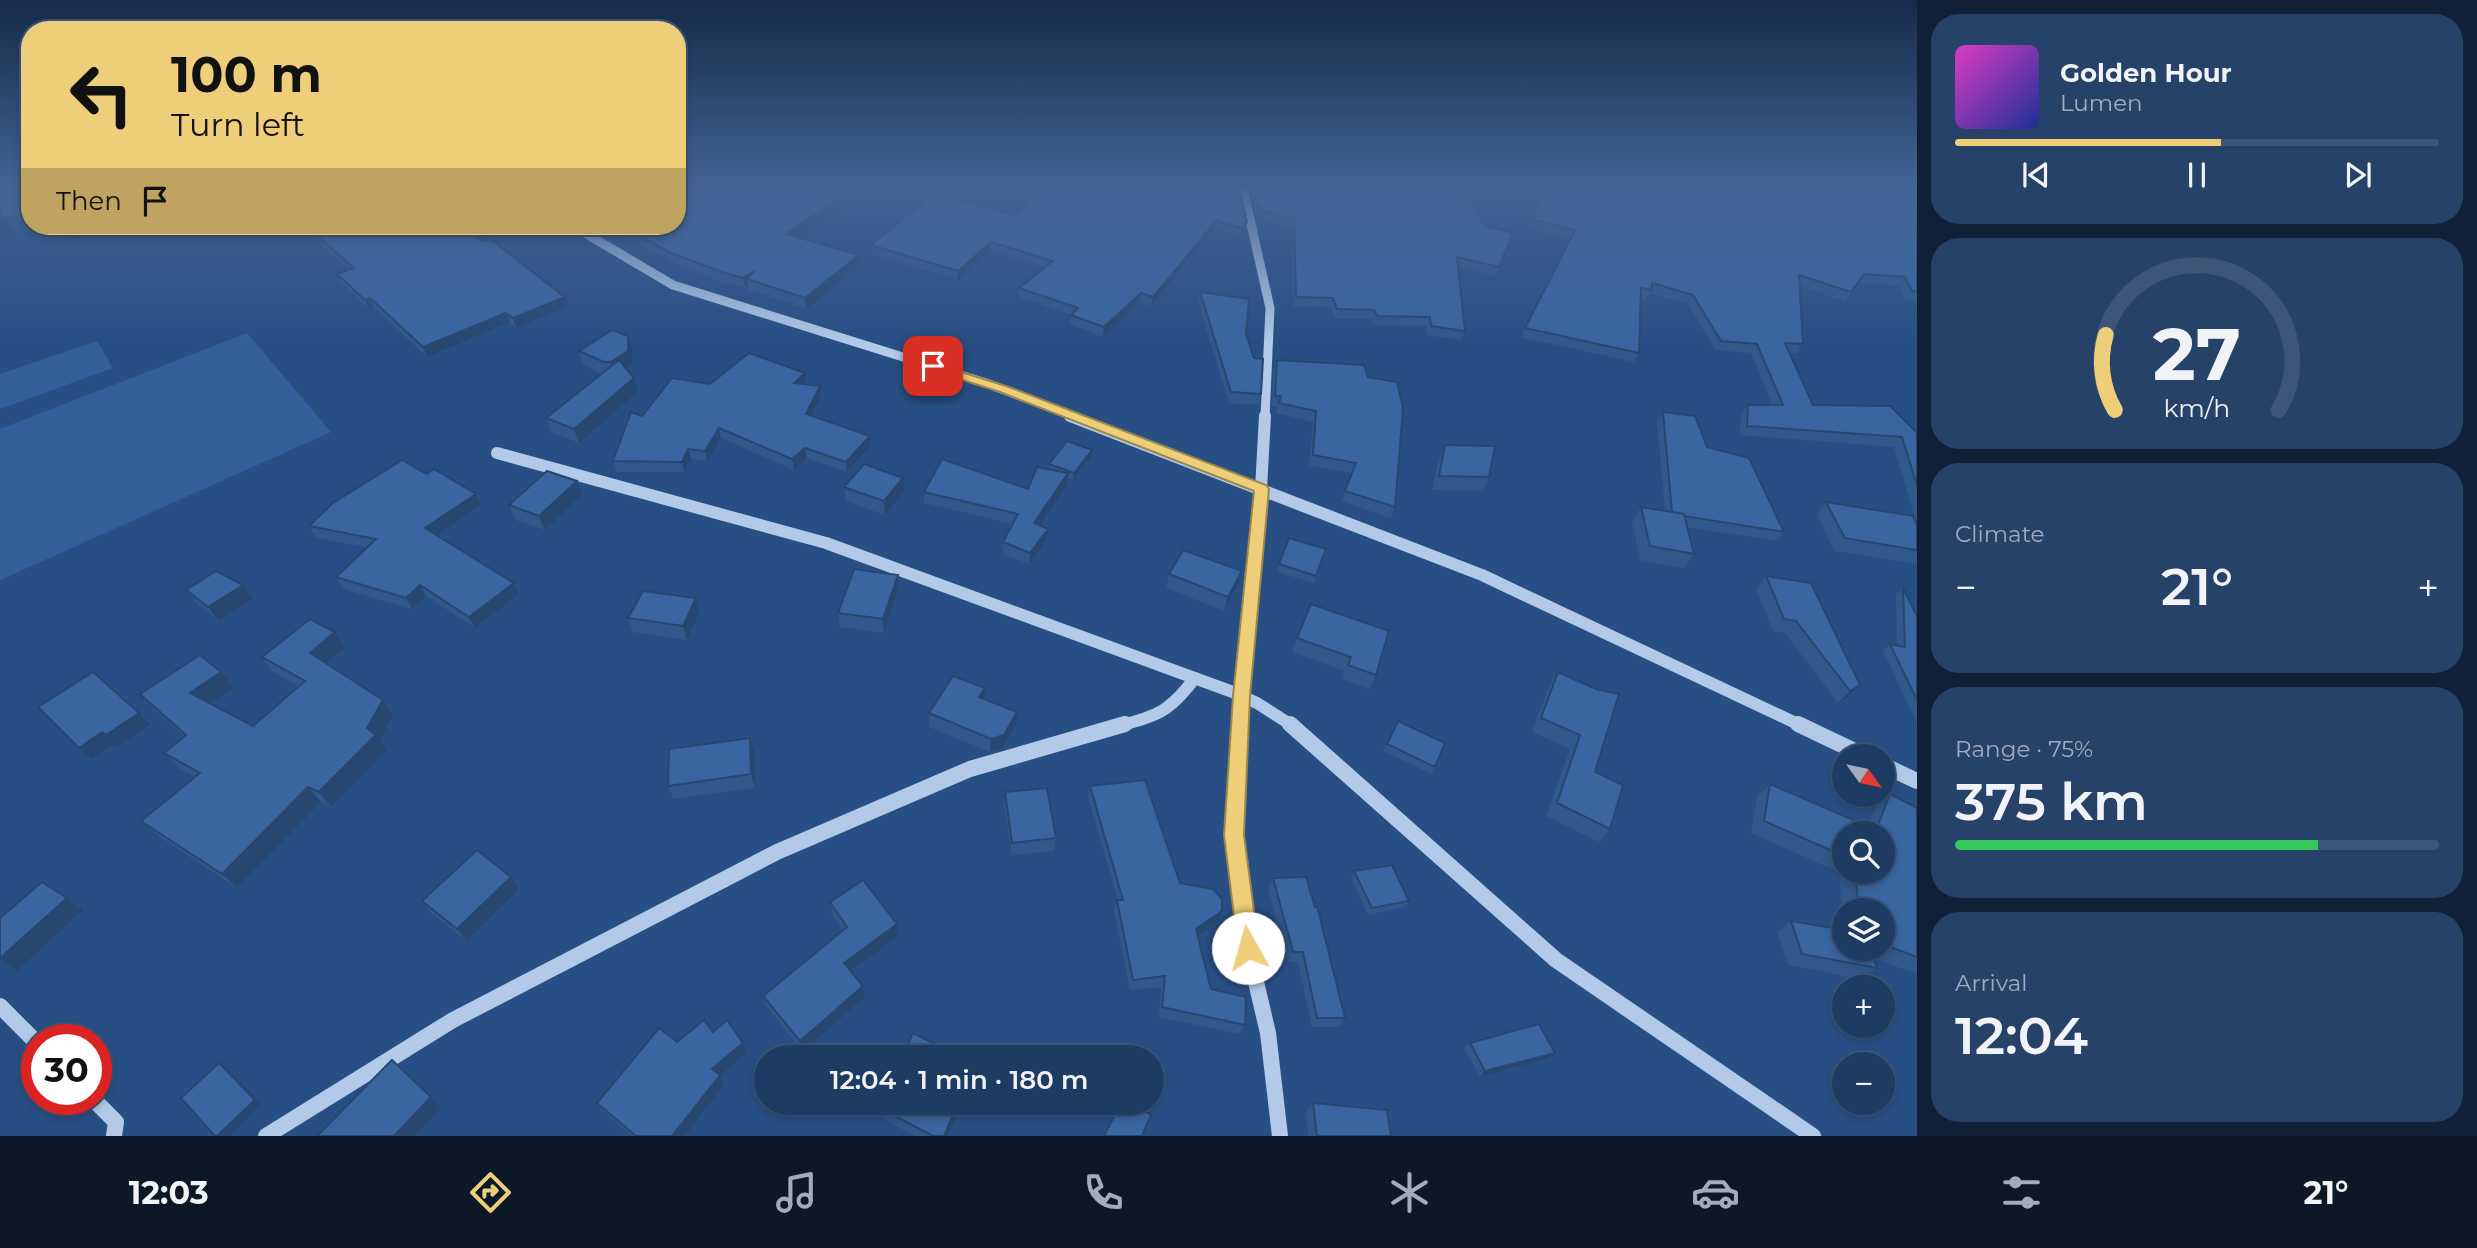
<!DOCTYPE html>
<meta charset="utf-8">
<style>
:root{--surface:#1e3b63;--page:#264269;--text:#f1f3f6;--muted:#a1adbe;--line:#3c5578;--accent:#eece79}
body{margin:0;font-family:Montserrat,sans-serif;background:var(--page);color:var(--text);height:100vh;display:flex;flex-direction:column;font-size:26px;white-space:nowrap}
*{box-sizing:border-box;margin:0}
p{font-size:23px;color:var(--muted)}
.icon{flex:none;width:38px;height:38px;fill:none;stroke:currentColor;stroke-width:2;stroke-linecap:round;stroke-linejoin:round}
.map{position:relative;flex:1;overflow:hidden}
.panel{display:flex;flex-direction:column;gap:14px;padding:14px;background:#102036;width:560px}
.panel>*{flex:none}
.hud{position:absolute;left:21px;top:21px;width:665px;height:214px;border-radius:28px;box-shadow:0 4px 10px #0003,0 0 0 2px var(--line);background:#eece79;color:#111;overflow:hidden}
.needle{width:46px;rotate:123deg}
.tools{position:absolute;left:1832px;top:744px;display:grid;gap:14px}
.tools a{display:grid;place-items:center;width:63px;height:63px;border-radius:50%;background:var(--surface);box-shadow:0 4px 10px #0003,0 0 0 2px var(--line);font-size:35px}
.speed{position:absolute;left:21px;top:1024px;display:flex;gap:14px;font-size:35px;font-weight:700;text-align:center}
.speed>*{display:grid;place-content:center;width:91px;height:91px;border-radius:50%;background:var(--surface);box-shadow:0 4px 10px #0003,0 0 0 2px var(--line);line-height:1}
.speed .limit{border:10px solid #d22;background:#fff;color:#111}
.pin{position:absolute;display:grid;place-items:center;width:60px;height:60px;color:#fff;margin:-30px;border-radius:14px;box-shadow:0 4px 10px #0006}
.me{position:absolute;width:77px;margin:-38px;rotate:353deg;stroke-linejoin:round;filter:drop-shadow(0 0 5px #0008)}
.turn{display:flex;align-items:center;gap:24px;height:147px;padding:0 35px;font-size:32px}
.turn .icon{width:91px;height:91px;stroke-width:2.5}
.turn b{display:block;font-size:49px;line-height:60px}
.then{display:flex;align-items:center;height:66px;padding:0 35px;background:#0003;gap:14px;font-size:26px}
.big{font-size:52px;font-weight:600;line-height:1.1}
.panel .widget{flex:1;display:flex;flex-direction:column;justify-content:center;gap:10px;min-width:0;padding:0 24px;border-radius:28px;background:var(--page)}
.panel .dial{align-items:center;gap:0}
.dial svg{height:182px;overflow:visible;fill:none;stroke:var(--line);stroke-width:7;stroke-linecap:round;text-anchor:middle}
.dial text{fill:var(--text);stroke:none}
.song{display:flex;align-items:center;gap:21px}
.cover{width:84px;height:84px;border-radius:10px;background:linear-gradient(135deg,hsl(310 70% 55%),hsl(230 70% 35%))}
.played{height:7px;border-radius:4px;background:linear-gradient(90deg,var(--accent) 55%,var(--line) 55%)}
.keys{display:flex;justify-content:space-around;direction:ltr}
.heat{display:flex;justify-content:space-between;align-items:center;font-size:38px;direction:ltr}
.charge{height:10px;border-radius:5px;background:linear-gradient(90deg,#34c759 75%,var(--line) 0)}
.trip{position:absolute;left:754px;top:1045px;width:410px;height:70px;border-radius:35px;background:var(--surface);box-shadow:0 4px 10px #0003,0 0 0 2px var(--line);font-weight:600;line-height:70px;text-align:center}
.tabs{display:flex;height:112px;justify-content:space-around;align-items:center;background:#0c1828;color:var(--muted)}
.tabs .icon{width:49px;height:49px}
.tabs .selected{color:var(--accent)}
.tabs b{font-size:32px;color:var(--text)}
main{display:flex;flex:1;min-height:0}
.map>svg:first-child{display:block}
.green{fill:#33609b}
.lines{fill:none;stroke-linecap:round;stroke-linejoin:round}
.minor-far2{stroke:#b2c9e7;stroke-width:9}
.minor-far1{stroke:#b2c9e7;stroke-width:12}
.minor{stroke:#b2c9e7;stroke-width:16}
.wall{fill:#31588a;fill-rule:evenodd}
.shaded-wall{fill:#284770}
.building{fill:#3966a0;stroke:#284770;stroke-width:2}
.route{fill:#eece79;stroke:#9b864f;stroke-width:2}
</style>
<main>
<div class="map">
<svg width="1917" height="1136" viewBox="0 0 1917 1136">
<rect width="100%" height="100%" fill="#284f84"/>
<g class="green">
<polygon points="247,333 331,432 0,580 0,429"/>
<polygon points="97,341 113,368 0,409 0,374"/>
</g>
<g class="lines">
<g class="minor-far2">
<polyline points="1242,184 1270,308 1265,417"/>
<polyline points="573,226 673,285 986,383 1075,417"/>
</g>
<g class="minor-far1">
<polyline points="1070,416 1482,575 1802,726"/>
<polyline points="497,453 826,543 1230,691 1257,703 1293,726"/>
<path d="M1119,726c40,-11 50,-14 76,-48"/>
<polyline points="1239,726 1261,489 1265,416"/>
</g>
<g class="minor">
<polyline points="1240,724 1234,835 1248,948 1268,1033 1280,1136"/>
<polyline points="1290,724 1556,960 1813,1136"/>
<polyline points="1798,724 1865,756"/>
<polyline points="1883,765 1917,781"/>
<polyline points="0,1006 37,1043"/>
<polyline points="93,1099 116,1122 114,1136"/>
<polyline points="266,1136 453,1020 777,852 970,769 1125,724"/>
</g>
</g>
<g class="wall">
<polygon points="0,184 30,184 30,226 95,226 98,232 69,241 63,231 16,233 0,243"/>
<polygon points="802,184 953,184 939,194 1014,215 1238,184 1245,230 1240,236 1214,229 1151,306 1139,302 1103,337 1070,324 1071,315 1019,297 1019,288 1045,267 991,251 958,280 871,254 871,245 915,209 915,204 869,189 798,237 859,266 806,309 749,290 748,286 745,288 727,284 673,263 622,235 620,226 677,226 799,186"/>
<polygon points="1249,184 1461,184 1485,226 1513,233 1495,276 1458,267 1465,331 1461,340 1427,335 1427,326 1374,325 1371,319 1335,319 1330,307 1294,307 1292,228 1261,220 1258,212 1257,217"/>
<polygon points="1483,184 1917,184 1917,302 1905,300 1899,286 1858,283 1845,302 1800,286 1803,344 1797,353 1790,353 1813,405 1917,433 1917,524 1894,447 1740,435 1741,415 1748,405 1772,405 1751,353 1715,350 1688,304 1649,293 1646,300 1641,298 1639,353 1634,362 1521,337 1571,239 1528,228 1543,198"/>
<polygon points="290,226 462,226 568,306 516,328 510,322 427,357 374,307 369,309 341,283 337,274 350,270 312,236 304,239"/>
<polygon points="1200,292 1261,394 1259,405 1229,403 1198,302"/>
<polygon points="632,350 632,365 626,368 638,392 579,443 551,432 546,418 602,374 583,365 579,351"/>
<polygon points="1277,360 1395,507 1391,518 1341,501 1352,473 1309,466 1313,422 1276,413 1278,407 1272,406 1274,370"/>
<polygon points="805,373 806,383 805,385 820,386 821,396 811,416 871,446 847,472 807,458 794,470 721,438 707,461 691,459 684,472 616,472 613,461 710,384"/>
<polygon points="1663,412 1707,447 1784,532 1777,541 1687,527 1694,554 1684,568 1640,560 1632,521 1641,507 1665,511 1657,421"/>
<polygon points="1445,445 1489,477 1483,491 1432,490 1439,459"/>
<polygon points="1091,457 1073,480 1068,478 1067,485 1040,525 1047,540 1029,564 1003,554 1003,542 1013,524 924,503 924,492 1028,489 1048,469 1049,464"/>
<polygon points="427,474 476,494 481,505 437,536 514,583 519,594 475,628 426,596 412,609 343,589 336,577 367,547 316,538 309,526"/>
<polygon points="577,481 582,495 545,530 515,520 509,505"/>
<polygon points="844,487 904,492 885,515 846,501"/>
<polygon points="1826,502 1917,525 1917,564 1834,551 1817,514"/>
<polygon points="1289,538 1326,549 1314,583 1277,572"/>
<polygon points="1169,574 1238,585 1224,611 1166,588"/>
<polygon points="1766,576 1860,685 1848,697 1838,703 1785,633 1773,631 1756,589"/>
<polygon points="1903,588 1917,616 1917,723 1883,651 1890,644 1897,646 1896,595"/>
<polygon points="898,589 884,633 840,627 838,613"/>
<polygon points="186,590 253,599 219,621 197,604"/>
<polygon points="696,598 700,612 687,640 632,632 628,618"/>
<polygon points="1311,604 1376,675 1369,689 1342,679 1345,671 1292,652"/>
<polygon points="345,648 326,663 393,716 380,740 387,750 331,807 321,802 237,888 157,835 141,821 195,777 179,768 164,753 184,736 154,709 140,694 234,688 210,704 253,726 298,686 273,672 262,657"/>
<polygon points="1558,672 1595,772 1610,829 1599,842 1546,816 1570,749 1532,732 1549,686"/>
<polygon points="984,699 1016,725 1003,748 990,752 929,727 929,713"/>
<polygon points="1398,721 1435,767 1431,774 1383,751"/>
<polygon points="750,738 754,751 755,788 673,799 668,786"/>
<path d="M1770,784l98,42 8,-20 14,-12 27,14v166l-44,-16 4,10 -16,11 -73,-14 -11,-33 14,-11 53,9 -5,-58 -88,-39 6,-37zM1844,833l39,39h-39zM1844,910h39v38h-39z"/>
<polygon points="1090,786 1217,922 1197,936 1211,989 1245,1025 1240,1034 1159,1017 1161,987 1130,990 1114,911 1117,900 1118,900 1088,797"/>
<polygon points="1005,792 1056,838 1054,851 1012,855 1004,805"/>
<polygon points="1354,871 1409,901 1405,907 1368,915 1351,877"/>
<polygon points="511,877 519,890 467,941 431,913 422,901"/>
<polygon points="1273,878 1345,1018 1339,1027 1312,1027 1298,962 1288,962 1268,889"/>
<polygon points="830,902 898,937 851,971 863,986 865,997 803,1052 767,1007 763,996 843,930 832,915"/>
<polygon points="713,1032 743,1043 747,1053 720,1076 724,1085 685,1136 632,1136 604,1112 597,1103 677,1042"/>
<polygon points="1470,1043 1555,1053 1549,1058 1480,1077 1464,1048"/>
<polygon points="1313,1103 1391,1136 1308,1136 1306,1112"/>
<polygon points="957,1105 957,1115 948,1136 915,1136 879,1117 878,1107"/>
</g>
<g class="shaded-wall">
<polygon points="861,184 869,184 869,189 788,244 786,234"/>
<polygon points="939,184 953,184 915,211 914,201"/>
<polygon points="5,217 16,233 0,243 0,219"/>
<polygon points="1216,221 1214,229 1151,306 1153,297"/>
<polygon points="1247,222 1245,230 1240,236 1242,228"/>
<polygon points="59,226 95,226 98,232 69,241"/>
<polygon points="308,228 312,236 304,239 300,230"/>
<polygon points="991,242 991,251 958,280 958,271"/>
<polygon points="859,255 859,266 806,309 805,298"/>
<polygon points="754,271 747,279 748,286 745,288 743,278"/>
<polygon points="1141,293 1139,302 1103,337 1104,327"/>
<polygon points="565,297 568,306 516,328 513,318"/>
<polygon points="370,298 374,307 369,309 365,300"/>
<polygon points="506,313 510,322 427,357 423,347"/>
<polygon points="628,336 632,350 632,365 615,376 611,362"/>
<polygon points="805,373 806,383 795,394 794,383"/>
<polygon points="634,378 638,392 579,443 574,429"/>
<polygon points="820,386 821,396 807,424 806,414"/>
<polygon points="719,428 721,438 707,461 705,451"/>
<polygon points="870,436 871,446 847,472 846,462"/>
<polygon points="805,448 807,458 794,470 792,459"/>
<polygon points="688,449 691,459 684,472 682,462"/>
<polygon points="1092,450 1091,457 1073,480 1074,473"/>
<polygon points="1068,473 1067,485 1033,535 1034,523"/>
<polygon points="903,478 904,492 885,515 884,501"/>
<polygon points="577,481 582,495 545,530 539,516"/>
<polygon points="476,494 481,505 431,540 425,528"/>
<polygon points="1048,529 1047,540 1029,564 1030,553"/>
<polygon points="1242,571 1238,585 1224,611 1228,597"/>
<polygon points="898,575 898,589 884,633 883,619"/>
<polygon points="514,583 519,594 475,628 469,617"/>
<polygon points="243,585 253,599 219,621 208,607"/>
<polygon points="420,585 426,596 412,609 406,598"/>
<polygon points="696,598 700,612 687,640 683,626"/>
<polygon points="335,632 345,648 321,668 310,653"/>
<polygon points="221,672 234,688 203,709 190,693"/>
<polygon points="1860,685 1848,697 1838,703 1850,691"/>
<polygon points="985,688 984,702 979,697"/>
<polygon points="383,700 393,716 380,740 387,750 331,807 319,792 367,728"/>
<polygon points="1017,712 1016,725 1003,748 990,752 991,739"/>
<polygon points="139,713 150,725 117,747 106,735"/>
<polygon points="102,732 114,744 91,759 79,748"/>
<polygon points="750,738 754,751 755,788 751,774"/>
<polygon points="308,787 321,802 237,888 222,874"/>
<polygon points="511,877 519,890 467,941 457,929"/>
<polygon points="67,898 83,910 17,971 0,960 0,958"/>
<polygon points="1222,911 1217,922 1192,940 1196,929"/>
<polygon points="897,924 898,937 846,974 844,963"/>
<polygon points="863,986 865,997 803,1052 800,1041"/>
<polygon points="743,1043 747,1053 720,1076 724,1085 685,1136 672,1136 712,1069"/>
<polygon points="1555,1053 1549,1058 1480,1077 1485,1071"/>
<polygon points="392,1060 442,1107 414,1136 394,1136"/>
<polygon points="219,1063 227,1068 262,1105 230,1136 217,1136"/>
<polygon points="957,1105 957,1115 948,1136 944,1136"/>
</g>
<g class="building">
<polygon points="0,184 30,184 30,215 5,217 0,219"/>
<polygon points="677,184 798,184 799,186 802,184 861,184 786,234 859,255 805,298 747,279 754,271 743,278 725,273 671,253 622,226 677,226"/>
<polygon points="884,184 939,184 914,201 916,194"/>
<polygon points="1052,184 1238,184 1247,222 1242,228 1216,221 1153,297 1141,293 1104,327 1071,315 1078,308 1019,288 1053,261 991,242 958,271 871,245 934,193 1014,215"/>
<polygon points="1253,184 1461,184 1485,226 1513,233 1499,267 1457,257 1465,331 1431,326 1430,317 1377,316 1374,310 1337,309 1333,298 1296,297 1294,219 1263,211 1259,203 1258,208"/>
<polygon points="1524,184 1917,184 1917,292 1912,291 1905,277 1864,274 1851,292 1799,275 1803,344 1785,343 1813,405 1890,406 1917,433 1917,486 1902,437 1747,426 1748,405 1783,405 1757,344 1721,341 1693,295 1652,283 1651,290 1641,288 1639,353 1525,328 1575,230 1531,219 1547,189"/>
<polygon points="295,226 462,226 482,241 490,239 565,297 513,318 506,313 423,347 370,298 365,300 337,274 354,268 308,228 300,230"/>
<polygon points="1200,292 1249,299 1246,334 1254,358 1263,359 1261,394 1231,392"/>
<polygon points="612,330 628,336 628,351 611,362 604,362 579,351"/>
<polygon points="749,353 805,373 794,383 820,386 806,414 870,436 846,462 805,448 792,459 719,428 705,451 688,449 682,462 613,461 631,412 642,416 672,378 710,384"/>
<polygon points="619,360 634,378 574,429 546,418"/>
<polygon points="1277,360 1364,365 1368,377 1397,382 1403,408 1395,507 1345,491 1356,463 1313,455 1316,411 1279,403 1281,396 1275,396"/>
<polygon points="1663,412 1695,416 1707,447 1749,458 1784,532 1684,516 1684,514 1672,512"/>
<polygon points="1067,441 1092,450 1074,473 1049,464"/>
<polygon points="1445,445 1495,446 1489,477 1439,476"/>
<polygon points="942,459 1028,489 1037,467 1068,473 1034,523 1048,529 1030,553 1003,542 1018,514 924,492"/>
<polygon points="402,460 427,474 434,469 476,494 425,528 514,583 469,617 420,585 406,598 336,577 376,539 309,526 333,503"/>
<polygon points="864,464 903,478 884,501 844,487"/>
<polygon points="547,471 577,481 539,516 509,505"/>
<polygon points="1826,502 1913,516 1917,525 1917,550 1845,538"/>
<polygon points="1641,507 1684,514 1694,554 1650,546"/>
<polygon points="1289,538 1326,549 1316,576 1279,564"/>
<polygon points="1183,550 1242,571 1228,597 1169,574"/>
<polygon points="854,569 898,575 883,619 838,613"/>
<polygon points="216,571 243,585 208,607 186,590"/>
<polygon points="1766,576 1811,583 1860,685 1850,691 1796,621 1784,619"/>
<polygon points="1903,588 1917,616 1917,700 1890,644 1905,647"/>
<polygon points="643,591 696,598 683,626 628,618"/>
<polygon points="1311,604 1389,631 1376,675 1348,665 1351,657 1297,638"/>
<polygon points="310,619 335,632 310,653 383,700 367,728 376,735 319,792 308,787 222,874 141,821 200,773 164,753 186,735 140,694 200,655 221,672 190,693 253,726 305,681 262,657"/>
<polygon points="93,672 139,713 106,735 102,732 79,748 38,707"/>
<polygon points="1558,672 1596,689 1619,694 1595,772 1623,785 1610,829 1557,803 1580,735 1541,718"/>
<polygon points="953,676 985,688 979,697 1017,712 1004,735 991,739 929,713"/>
<polygon points="1398,721 1445,743 1435,767 1387,744"/>
<polygon points="750,738 751,774 668,786 669,749"/>
<polygon points="1145,780 1180,883 1213,889 1222,899 1222,911 1196,929 1211,989 1246,997 1245,1025 1162,1007 1165,976 1133,980 1117,900 1123,900 1090,786"/>
<polygon points="1770,784 1876,830 1890,794 1917,808 1917,957 1883,944 1883,910 1859,910 1855,872 1883,872 1883,833 1844,833 1844,856 1764,821"/>
<polygon points="1047,788 1056,838 1012,843 1005,792"/>
<polygon points="477,850 511,877 457,929 422,901"/>
<polygon points="1392,865 1409,901 1372,908 1354,871"/>
<polygon points="1306,877 1315,907 1317,906 1345,1018 1317,1018 1303,952 1293,952 1273,878"/>
<polygon points="863,880 897,924 844,963 863,986 800,1041 763,996 847,927 830,902"/>
<polygon points="42,882 67,898 0,958 0,918"/>
<polygon points="1791,921 1844,930 1844,948 1870,948 1877,968 1802,954"/>
<polygon points="704,1020 713,1032 727,1020 743,1043 712,1069 720,1075 672,1136 636,1136 597,1103 659,1028 677,1042"/>
<polygon points="1539,1024 1555,1053 1485,1071 1470,1043"/>
<polygon points="913,1033 961,1057 902,1057"/>
<polygon points="392,1060 431,1097 394,1136 317,1136"/>
<polygon points="219,1063 255,1100 217,1136 215,1136 181,1098"/>
<polygon points="880,1102 952,1102 957,1105 944,1136 933,1136 878,1107"/>
<polygon points="1121,1102 1132,1102 1151,1115 1142,1136 1104,1136"/>
<polygon points="1313,1103 1387,1110 1391,1136 1317,1136"/>
</g>
<linearGradient id="sky" x2="0" y2="1"><stop stop-color="#162b49"/><stop offset="0.54" stop-color="#426394"/><stop offset="1" stop-color="#426394" stop-opacity="0"/></linearGradient>
<rect width="1917" height="343" fill="url(#sky)"/>
<polygon class="route" points="933,363 1009,387 1266,485 1269,489 1250,696 1244,835 1259,948 1256,956 1248,959 1241,956 1238,948 1224,835 1233,696 1254,491 1000,392 928,369 926,366"/>
</svg>
<div class="tools">
<a><svg class="needle" viewBox="-14 -14 28 28"><path d="M0-13l5 13h-10z" fill="#e53935"/><path d="M0 13l5-13h-10z" fill="#a1adbe"/></svg></a>
<a><svg class="icon" aria-label="search" viewBox="0 0 24 24"><circle cx="10" cy="10" r="6"/><path d="M15 15l6 6"/></svg></a>
<a><svg class="icon" aria-label="layers" viewBox="0 0 24 24"><path d="M12 4l9 5-9 5-9-5zM3 14l9 5 9-5"/></svg></a>
<a>+</a>
<a>−</a>
</div>
<div class="speed"><div class="limit">30</div></div>
<div class="pin" style="left:933px;top:366px;background:#d93025"><svg class="icon" aria-label="arrive" viewBox="0 0 24 24"><path d="M6 21V4h12l-3 4 3 4H6"/></svg></div>
<svg class="me" style="left:1248px;top:948px" viewBox="-20 -20 40 40"><circle r="19" fill="#fff"/><path d="M0-13L10 11 0 6-10 11z" fill="#eece79"/></svg>
<div class="trip">12:04 · 1 min · 180 m</div>
<div class="hud">
<div class="turn"><svg class="icon" aria-label="left" viewBox="0 0 24 24"><path d="M17 20v-9H6M10 6l-5 5 5 5"/></svg><div><b>100 m</b>Turn left</div></div>
<div class="then">Then<svg class="icon" aria-label="arrive" viewBox="0 0 24 24"><path d="M6 21V4h12l-3 4 3 4H6"/></svg></div>
</div>
</div>
<section class="panel">
<div class="widget">
<div class="song"><i class="cover"></i><div><b>Golden Hour</b><p>Lumen</p></div></div>
<div class="played"></div>
<div class="keys"><svg class="icon" aria-label="previous" viewBox="0 0 24 24"><path d="M18 5L8 12l10 7zM5 5v14"/></svg><svg class="icon" aria-label="pause" viewBox="0 0 24 24"><path d="M8 5v14M16 5v14"/></svg><svg class="icon" aria-label="next" viewBox="0 0 24 24"><path d="M6 5l10 7-10 7zM19 5v14"/></svg></div>
</div>
<div class="widget dial"><svg viewBox="0 0 100 80">
<path d="M14 69A42 42 0 1 1 86 69"/>
<path d="M14 69A42 42 0 0 1 10 36" stroke="#eece79"/>
<text x="50" y="56" font-size="32" font-weight="700">27</text>
<text x="50" y="72" font-size="11">km/h</text>
</svg></div>
<div class="widget"><p>Climate</p>
<div class="heat"><a>−</a><b class="big">21°</b><a>+</a></div>
</div>
<div class="widget"><p>Range · 75%</p><b class="big">375 km</b><div class="charge"></div></div>
<div class="widget"><p>Arrival</p><b class="big">12:04</b></div>
</section>
</main>
<nav class="tabs">
<b>12:03</b>
<svg class="icon selected" aria-label="directions" viewBox="0 0 24 24"><path d="M12 3l9 9-9 9-9-9zM9 14v-3h6M13 9l2 2-2 2"/></svg>
<svg class="icon" aria-label="music" viewBox="0 0 24 24"><path d="M9 18V5l10-2v13"/><circle cx="6" cy="18" r="3"/><circle cx="16" cy="16" r="3"/></svg>
<svg class="icon" aria-label="phone" viewBox="0 0 24 24"><path d="M5 4h4l2 5-3 2q2 4 5 5l2-3 5 2v4C11 20 4 13 5 4z"/></svg>
<svg class="icon" aria-label="climate" viewBox="0 0 24 24"><path d="M12 3v18M4 7l16 10M4 17L20 7"/></svg>
<svg class="icon" aria-label="car" viewBox="0 0 24 24"><path d="M5 17H2v-5l4-1 3-4h7l3 4 3 1v5h-3M9 17h6M6 11h13"/><circle cx="7" cy="17" r="2"/><circle cx="17" cy="17" r="2"/></svg>
<svg class="icon" aria-label="filters" viewBox="0 0 24 24"><path d="M4 7h16M4 17h16"/><circle cx="9" cy="7" r="2"/><circle cx="15" cy="17" r="2"/></svg>
<b>21°</b>
</nav>
